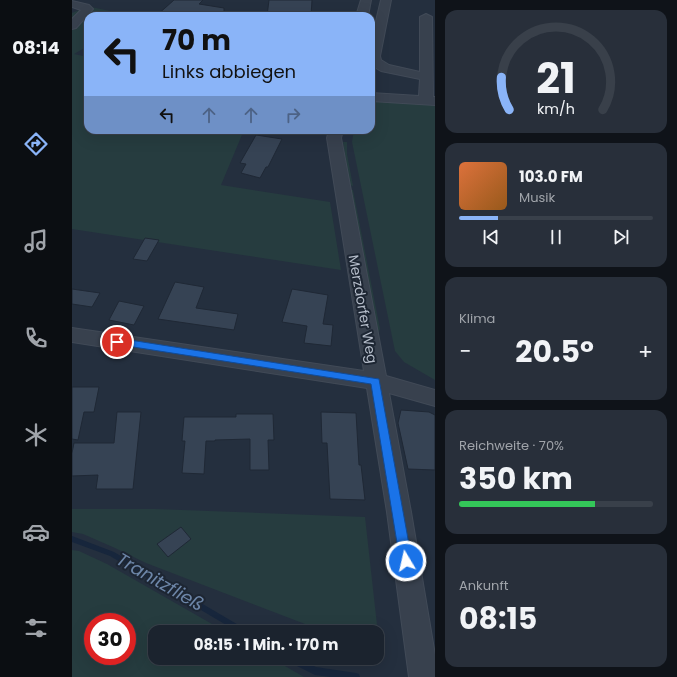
<!DOCTYPE html>
<html lang="de">
<meta charset="utf-8">
<style>
:root{--surface:#1b232e;--page:#282f3a;--text:#f1f3f6;--muted:#a0a4aa;--line:#39404a;--accent:#8ab4f8}
body{margin:0;font-family:Poppins,sans-serif;background:var(--page);color:var(--text);height:100vh;display:flex;flex-direction:column;font-size:15px;white-space:nowrap}
*{box-sizing:border-box;margin:0}
p{font-size:13px;color:var(--muted)}
.icon{flex:none;width:22px;height:22px;fill:none;stroke:currentColor;stroke-width:2;stroke-linecap:round;stroke-linejoin:round}
.map{position:relative;flex:1;overflow:hidden}
.details{display:flex;flex-direction:column;gap:10px;padding:10px;background:#0f1319;width:242px}
.details>*{flex:none}
.guide{position:absolute;left:12px;top:12px;width:291px;height:122px;border-radius:12px;box-shadow:0 4px 16px #0002,0 0 0 1px var(--line);background:#8ab4f8;color:#111;overflow:hidden}
.speed{position:absolute;left:12px;top:613px;display:flex;gap:8px;font-size:20px;font-weight:700;text-align:center}
.speed>*{display:grid;place-content:center;width:52px;height:52px;border-radius:50%;background:var(--surface);box-shadow:0 4px 16px #0002,0 0 0 1px var(--line);line-height:1}
.speed .limit{border:6px solid #d22;background:#fff;color:#111}
.pin{position:absolute;display:grid;place-items:center;width:34px;height:34px;color:#fff;margin:-17px;border:2px solid #fff;border-radius:50%;box-shadow:0 1px 4px #0007}
.me{position:absolute;width:44px;margin:-22px;rotate:351deg;stroke-linejoin:round;filter:drop-shadow(0 0 3px #0008)}
.turn{display:flex;align-items:center;gap:14px;height:84px;padding:0 12px;font-size:18px}
.turn .icon{width:52px;height:52px;stroke-width:2.5}
.turn b{display:block;font-size:28px;line-height:34px}
.lanes{display:flex;align-items:center;height:38px;padding:0 12px;background:#0003;justify-content:center;gap:20px;direction:ltr}
.lanes .off{opacity:.35}
.big{font-size:30px;font-weight:700;line-height:1.1}
.details .card{flex:1;display:flex;flex-direction:column;justify-content:center;gap:6px;min-width:0;padding:0 14px;border-radius:12px;background:var(--page)}
.details .dial{align-items:center;gap:0}
.dial svg{height:104px;overflow:visible;fill:none;stroke:var(--line);stroke-width:7;stroke-linecap:round;text-anchor:middle}
.dial text{fill:var(--text);stroke:none}
.song{display:flex;align-items:center;gap:12px}
.cover{width:48px;height:48px;border-radius:6px;background:linear-gradient(135deg,hsl(20 70% 55%),hsl(30 70% 35%))}
.played{height:4px;border-radius:2px;background:linear-gradient(90deg,var(--accent) 20%,var(--line) 20%)}
.keys{display:flex;justify-content:space-around;direction:ltr}
.heat{display:flex;justify-content:space-between;align-items:center;font-size:22px;direction:ltr}
.charge{height:6px;border-radius:3px;background:linear-gradient(90deg,#34c759 70%,var(--line) 0)}
.trip{position:absolute;left:76px;top:625px;width:236px;height:40px;border-radius:12px;background:var(--surface);box-shadow:0 4px 16px #0002,0 0 0 1px var(--line);font-weight:700;line-height:40px;text-align:center}
main{display:flex;flex:1;min-height:0}
.dock{display:flex;flex-direction:column;width:72px;justify-content:space-around;align-items:center;background:#0b0e12;color:var(--muted)}
.dock .icon{width:28px;height:28px}
.dock .selected{color:var(--accent)}
.dock b{font-size:18px;color:var(--text)}
.map>svg:first-child{display:block}
.green{fill:#263c3f;fill-rule:evenodd}
.lines{fill:none;stroke-linecap:round;stroke-linejoin:round}
.stream{fill:#17263c;fill-rule:evenodd}
.building{fill:#364354;stroke:#1f2835}
.minor-casing{stroke:#414a57;stroke-width:2}
.minor{fill:#38414e;fill-rule:evenodd}
.route{fill:#1a73e8;stroke:#114b97}
.labels{text-anchor:middle;stroke-width:4;stroke-linejoin:round;paint-order:stroke}
.street-label{font-size:14px;fill:#b4bcc9;stroke:#1d2633}
.near-water-label{font-size:18px;font-style:italic;fill:#6d86a8;stroke:#1d2633}
</style>
<main>
<nav class="dock">
<b>08:14</b>
<svg class="icon selected" aria-label="directions" viewBox="0 0 24 24"><path d="M12 3l9 9-9 9-9-9zM9 14v-3h6M13 9l2 2-2 2"/></svg>
<svg class="icon" aria-label="music" viewBox="0 0 24 24"><path d="M9 18V5l10-2v13"/><circle cx="6" cy="18" r="3"/><circle cx="16" cy="16" r="3"/></svg>
<svg class="icon" aria-label="phone" viewBox="0 0 24 24"><path d="M5 4h4l2 5-3 2q2 4 5 5l2-3 5 2v4C11 20 4 13 5 4z"/></svg>
<svg class="icon" aria-label="climate" viewBox="0 0 24 24"><path d="M12 3v18M4 7l16 10M4 17L20 7"/></svg>
<svg class="icon" aria-label="car" viewBox="0 0 24 24"><path d="M5 17H2v-5l4-1 3-4h7l3 4 3 1v5h-3M9 17h6M6 11h13"/><circle cx="7" cy="17" r="2"/><circle cx="17" cy="17" r="2"/></svg>
<svg class="icon" aria-label="filters" viewBox="0 0 24 24"><path d="M4 7h16M4 17h16"/><circle cx="9" cy="7" r="2"/><circle cx="15" cy="17" r="2"/></svg>
</nav>
<div class="map">
<svg width="363" height="677" viewBox="0 0 363 677">
<rect width="100%" height="100%" fill="#242f3e"/>
<g class="green">
<polygon points="14,6 63,16 16,16 16,46 2,54 16,57 16,130 172,130 149,185 258,202 269,270 0,229 0,13 10,9"/>
<polygon points="299,101 363,105 363,380 332,362 323,351 280,142 282,130 299,130"/>
<polygon points="271,142 275,142 275,154 281,186 277,185"/>
<polygon points="279,190 281,190 308,329 306,333 304,333 278,191"/>
<polygon points="0,509 83,509 293,517 308,652 305,651 305,632 254,632 74,563 43,548 11,534 0,532"/>
<path d="M0,550l7,1 28,13 119,68h-71v26h116l33,19h-232zM21,622h34v34h-34z"/>
</g>
<g class="lines">
<g class="stream">
<polygon points="0,536 42,552 175,630 177,632 166,632 38,556 0,542"/>
<polygon points="214,658 225,658 244,667 284,673 287,674 288,677 259,677 243,675 215,661"/>
</g>
</g>
<g class="building">
<polygon points="102,0 131,0 127,4 152,8 152,16 84,16"/>
<polygon points="197,0 240,0 239,16 195,16"/>
<polygon points="184,135 210,139 196,167 194,167 188,178 169,173 174,164 168,163"/>
<polygon points="73,238 87,240 75,261 61,259"/>
<polygon points="103,282 132,287 124,308 166,314 162,330 86,319"/>
<polygon points="0,289 28,293 20,307 0,304"/>
<polygon points="220,289 256,295 251,324 261,325 259,346 232,343 235,326 210,322"/>
<polygon points="47,301 72,306 62,325 37,320"/>
<polygon points="0,387 27,387 22,412 12,412 6,440 0,439"/>
<polygon points="329,410 357,412 363,415 363,470 336,469 326,423"/>
<polygon points="45,412 69,412 61,489 24,489 26,475 0,476 0,453 2,443 42,443"/>
<polygon points="249,412 284,413 287,465 289,465 293,500 258,499 255,443 250,443"/>
<polygon points="164,414 201,414 202,440 196,440 197,470 178,470 178,439 143,440 143,441 134,441 132,474 110,473 113,441 110,441 112,417 164,417"/>
<polygon points="109,527 119,539 96,557 85,544"/>
</g>
<g class="lines">
<defs>
<g id="minor">
<polygon points="289,0 299,0 296,16 284,16"/>
<polygon points="309,0 319,0 308,56 309,60 317,65 348,72 348,17 354,14 360,17 361,97 363,97 363,105 299,101 299,93 347,96 348,79 309,71 299,65 299,42"/>
<polygon points="0,1 17,5 21,9 4,28 0,29 0,19 9,10 0,7"/>
<polygon points="257,130 271,130 269,138 314,376 363,390 363,406 317,393 339,512 363,655 363,677 337,677 315,512 295,388 0,342 0,328 292,371 255,138"/>
</g>
</defs>
<use href="#minor" class="minor-casing"/>
<use href="#minor" class="minor"/>
</g>
<polygon class="route" points="45,338 307,379 340,561 338,565 334,567 330,565 328,561 299,384 42,344 41,342"/>
<g class="labels">
<g class="street-label">
<text transform="translate(291 309) rotate(80)" y="5">Merzdorfer Weg</text>
</g>
<g class="near-water-label">
<text transform="translate(88 582) rotate(30)" y="6">Tranitzfließ</text>
</g>
</g>
</svg>
<div class="speed"><div class="limit">30</div></div>
<div class="pin" style="left:45px;top:342px;background:#d93025"><svg class="icon" aria-label="arrive" viewBox="0 0 24 24"><path d="M6 21V4h12l-3 4 3 4H6"/></svg></div>
<svg class="me" style="left:334px;top:561px" viewBox="-20 -20 40 40"><circle r="17" fill="#1a73e8" stroke="#fff" stroke-width="3"/><path d="M0-11L8 9 0 5-8 9z" fill="#fff"/></svg>
<div class="trip">08:15 · 1 Min. · 170 m</div>
<div class="guide">
<div class="turn"><svg class="icon" aria-label="left" viewBox="0 0 24 24"><path d="M17 20v-9H6M10 6l-5 5 5 5"/></svg><div><b>70 m</b>Links abbiegen</div></div>
<div class="lanes"><svg class="icon" aria-label="left" viewBox="0 0 24 24"><path d="M17 20v-9H6M10 6l-5 5 5 5"/></svg><svg class="icon off" aria-label="ahead" viewBox="0 0 24 24"><path d="M12 20V5M6 11l6-6 6 6"/></svg><svg class="icon off" aria-label="ahead" viewBox="0 0 24 24"><path d="M12 20V5M6 11l6-6 6 6"/></svg><svg class="icon off" aria-label="right" viewBox="0 0 24 24"><path d="M7 20v-9h11M14 6l5 5-5 5"/></svg></div>
</div>
</div>
<section class="details">
<div class="card dial"><svg viewBox="0 0 100 80">
<path d="M14 69A42 42 0 1 1 86 69"/>
<path d="M14 69A42 42 0 0 1 8 44" stroke="#8ab4f8"/>
<text x="50" y="56" font-size="32" font-weight="700">21</text>
<text x="50" y="72" font-size="11">km/h</text>
</svg></div>
<div class="card">
<div class="song"><i class="cover"></i><div><b>103.0 FM</b><p>Musik</p></div></div>
<div class="played"></div>
<div class="keys"><svg class="icon" aria-label="previous" viewBox="0 0 24 24"><path d="M18 5L8 12l10 7zM5 5v14"/></svg><svg class="icon" aria-label="pause" viewBox="0 0 24 24"><path d="M8 5v14M16 5v14"/></svg><svg class="icon" aria-label="next" viewBox="0 0 24 24"><path d="M6 5l10 7-10 7zM19 5v14"/></svg></div>
</div>
<div class="card"><p>Klima</p>
<div class="heat"><a>−</a><b class="big">20.5°</b><a>+</a></div>
</div>
<div class="card"><p>Reichweite · 70%</p><b class="big">350 km</b><div class="charge"></div></div>
<div class="card"><p>Ankunft</p><b class="big">08:15</b></div>
</section>
</main>
